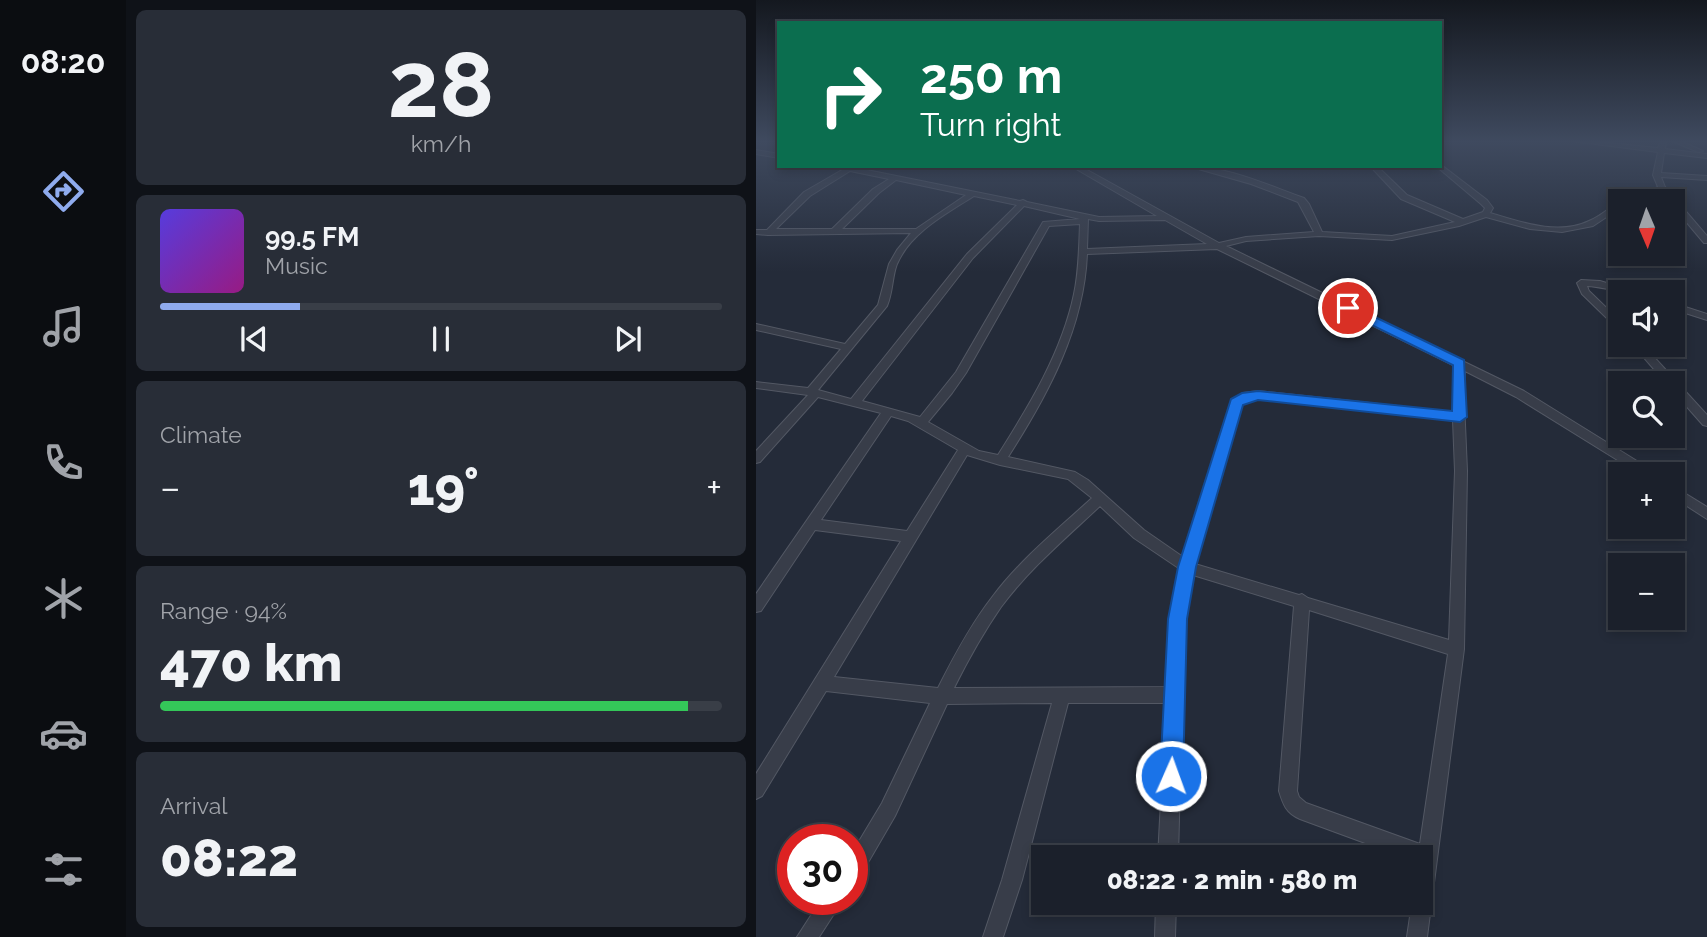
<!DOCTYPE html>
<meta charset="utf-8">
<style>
:root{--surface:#1b202b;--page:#282d37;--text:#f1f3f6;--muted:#a0a3a9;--line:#393e47;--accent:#8fabee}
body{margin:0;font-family:Raleway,sans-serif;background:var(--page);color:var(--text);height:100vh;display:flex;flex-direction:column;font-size:26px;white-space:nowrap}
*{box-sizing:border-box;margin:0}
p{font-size:23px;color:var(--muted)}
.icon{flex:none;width:38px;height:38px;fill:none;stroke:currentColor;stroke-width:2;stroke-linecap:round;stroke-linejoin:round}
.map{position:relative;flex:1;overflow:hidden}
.details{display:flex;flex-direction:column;gap:10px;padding:10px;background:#0f1218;width:630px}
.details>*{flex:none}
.hud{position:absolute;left:21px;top:21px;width:665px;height:147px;border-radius:0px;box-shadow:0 4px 10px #0003,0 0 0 2px var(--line);background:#0b6e4f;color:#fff;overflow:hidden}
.needle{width:46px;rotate:178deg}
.controls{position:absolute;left:852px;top:189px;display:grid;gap:14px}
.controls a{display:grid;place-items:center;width:77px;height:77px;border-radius:0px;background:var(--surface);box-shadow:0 4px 10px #0003,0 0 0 2px var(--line);font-size:35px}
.speed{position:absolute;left:21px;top:824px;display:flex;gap:14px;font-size:35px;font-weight:700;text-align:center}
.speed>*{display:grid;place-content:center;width:91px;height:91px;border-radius:50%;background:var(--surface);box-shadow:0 4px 10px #0003,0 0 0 2px var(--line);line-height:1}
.speed .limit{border:10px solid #d22;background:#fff;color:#111}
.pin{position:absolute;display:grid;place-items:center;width:60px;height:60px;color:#fff;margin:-30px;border:4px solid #fff;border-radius:50%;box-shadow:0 2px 7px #0007}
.me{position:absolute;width:77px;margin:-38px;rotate:2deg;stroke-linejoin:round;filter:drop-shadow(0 0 5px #0008)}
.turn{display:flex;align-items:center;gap:24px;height:147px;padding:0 28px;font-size:32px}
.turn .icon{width:91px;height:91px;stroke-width:2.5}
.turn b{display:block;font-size:49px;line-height:60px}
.big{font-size:52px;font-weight:800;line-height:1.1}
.details .tile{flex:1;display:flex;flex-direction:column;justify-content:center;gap:10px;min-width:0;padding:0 24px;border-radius:10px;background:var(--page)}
.details .dial{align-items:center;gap:0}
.dial b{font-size:91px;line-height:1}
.song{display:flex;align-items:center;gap:21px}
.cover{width:84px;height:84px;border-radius:10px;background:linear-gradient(135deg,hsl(250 70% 55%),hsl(310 70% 35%))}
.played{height:7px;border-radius:4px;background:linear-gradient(90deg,var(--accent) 25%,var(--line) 25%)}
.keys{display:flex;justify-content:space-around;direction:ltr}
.heat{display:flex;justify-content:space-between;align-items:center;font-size:38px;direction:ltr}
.charge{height:10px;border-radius:5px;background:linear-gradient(90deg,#34c759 94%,var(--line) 0)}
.trip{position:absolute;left:275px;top:845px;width:402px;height:70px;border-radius:0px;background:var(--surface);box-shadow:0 4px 10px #0003,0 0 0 2px var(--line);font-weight:800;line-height:70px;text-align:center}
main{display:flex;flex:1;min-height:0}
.dock{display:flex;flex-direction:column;width:126px;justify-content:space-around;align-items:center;background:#0b0d11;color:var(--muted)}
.dock .icon{width:49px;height:49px}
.dock .on{color:var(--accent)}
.dock b{font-size:32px;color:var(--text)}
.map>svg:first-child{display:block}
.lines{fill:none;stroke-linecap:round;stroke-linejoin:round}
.minor-casing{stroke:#535864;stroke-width:2}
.minor{fill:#383d49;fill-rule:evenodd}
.route{fill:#1a73e8;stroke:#114b97;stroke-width:2}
</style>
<main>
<nav class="dock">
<b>08:20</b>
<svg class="icon on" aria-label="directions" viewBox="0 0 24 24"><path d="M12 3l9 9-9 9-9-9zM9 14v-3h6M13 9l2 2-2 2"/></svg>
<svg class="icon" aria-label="music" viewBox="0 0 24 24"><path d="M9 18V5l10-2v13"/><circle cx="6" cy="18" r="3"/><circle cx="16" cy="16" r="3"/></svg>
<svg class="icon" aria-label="phone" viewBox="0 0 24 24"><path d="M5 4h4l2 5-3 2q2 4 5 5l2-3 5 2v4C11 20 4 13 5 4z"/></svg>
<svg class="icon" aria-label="climate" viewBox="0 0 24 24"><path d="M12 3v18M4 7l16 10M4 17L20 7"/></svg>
<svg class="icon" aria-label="car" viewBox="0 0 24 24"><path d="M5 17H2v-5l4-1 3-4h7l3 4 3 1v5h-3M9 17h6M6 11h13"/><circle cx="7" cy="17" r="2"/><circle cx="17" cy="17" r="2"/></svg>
<svg class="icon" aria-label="filters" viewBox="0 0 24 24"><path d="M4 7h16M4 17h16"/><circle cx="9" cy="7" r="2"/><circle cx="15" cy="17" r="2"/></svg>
</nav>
<section class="details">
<div class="tile dial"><b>28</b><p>km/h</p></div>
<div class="tile">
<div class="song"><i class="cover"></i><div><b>99.5 FM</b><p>Music</p></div></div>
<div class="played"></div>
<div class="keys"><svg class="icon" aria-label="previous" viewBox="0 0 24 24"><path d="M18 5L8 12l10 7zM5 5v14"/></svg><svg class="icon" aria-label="pause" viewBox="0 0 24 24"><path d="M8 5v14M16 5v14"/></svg><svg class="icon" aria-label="next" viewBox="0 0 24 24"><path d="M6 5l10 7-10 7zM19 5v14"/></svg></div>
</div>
<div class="tile"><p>Climate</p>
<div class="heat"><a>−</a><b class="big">19°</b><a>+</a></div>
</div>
<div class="tile"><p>Range · 94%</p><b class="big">470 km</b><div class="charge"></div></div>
<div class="tile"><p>Arrival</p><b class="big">08:22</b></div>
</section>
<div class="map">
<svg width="951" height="937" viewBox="0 0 951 937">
<rect width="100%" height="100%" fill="#242b39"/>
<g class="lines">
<defs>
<g id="minor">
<polygon points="816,141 832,141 902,148 904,141 910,141 909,149 951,154 951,158 908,153 905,173 951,176 951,180 905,177 909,187 951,236 951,243 948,243 917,206 917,201 913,201 905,191 879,201 869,201 902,187 897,175 902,152"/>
<polygon points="916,141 924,141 947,151 942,152"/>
<polygon points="0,150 23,154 23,158 0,154"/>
<path d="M684,164l47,36 6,8 -3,5c31,9 68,23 99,8 10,-4 19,-12 28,-18h3v5l-27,18 -31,6 -32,-3 -44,-12 -27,9 -67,14 -73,-4 -73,5 -20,5 298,145 129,80 2,3h-15l-124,-77 -51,-26 -1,30 3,70 -3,178 -37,288h-20l5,-34h9v-45h-15l-106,-39c-14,-6 -17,-15 -21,-28l15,-185 -101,-31 -9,44 -6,239h-20l8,-155h-98l-46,177 -19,57h-20l19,-57 50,-177 -105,1 -52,112 -36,62 -7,3v-28l30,-50 48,-100 -104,-12 -64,105 -6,3v-25l145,-233 -86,-11 -54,81 -5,1v-18l125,-181 -63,-16 -58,65 -4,1v-12l52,-56 -52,-7v-6l52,6 33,-39 -85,-19v-6l89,20 33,-39 11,-41 8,-14 14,-17 -143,2 -12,-1v-4h11l37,-38 38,-22 -10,-4h15l173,35 3,-1 4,2 72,15 58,-1 -86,-50h9l139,77 27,-6 68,-5 -16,-30 -47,-18 -63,-18c39,0 79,19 116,32l5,6 13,28 70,4 63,-14 -54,-23 -31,-33h7l30,29 56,24 20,-7 2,-4 -4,-4 -45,-38h4zM94,171l39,8 -16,10 -41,40h-56l34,-33zM140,180l70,15 -50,34h-74l37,-36zM218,196l43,9 -50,49 -116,145 -33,-9 69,-84c6,-14 5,-29 10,-42 14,-32 49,-50 77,-68zM268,206l56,13 -37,3 -87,150 -36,45 -58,-16 111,-143zM332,219l11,2 66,-1 42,24 -120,5zM324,224c-1,23 -1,47 -6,70 -12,58 -45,112 -76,161l-19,-4 -51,-29 24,-29 14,-20 83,-147zM461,249l238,117 -2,46 -195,-21 -15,2 -12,10 -48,154 -39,-27 -56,-50 -13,-8 -67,-15c39,-61 76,-128 79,-203zM494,399h8l195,21 2,51 -6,169 -141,-42 -6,-4 -3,1 -104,-31 47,-159zM135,416l17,5 50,29 -51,81 -86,-11zM211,455l33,10 68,14 24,19c-34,31 -71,61 -99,98 -22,28 -39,60 -55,92l-104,-11zM344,506l34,32 46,31 -10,50 -4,68 -212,1c14,-28 29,-55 47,-81 28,-38 65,-69 99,-101zM553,610l139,44 -28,190 -114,-41 -7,-6 -2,-6z"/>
<path d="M825,280l19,1 30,9 1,2c-14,0 -28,-5 -44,-6l2,5 31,30v8l-3,-1 -35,-34 -5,-11z"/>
<polygon points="917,303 951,314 951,320 917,309"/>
<polygon points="877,345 887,345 951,415 951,426 947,425 917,391 917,383 910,383"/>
<polygon points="917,486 951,507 951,519 917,497"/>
<polygon points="65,900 87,900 63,937 41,937"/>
<polygon points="400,903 420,903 419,937 399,937"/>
</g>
</defs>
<use href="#minor" class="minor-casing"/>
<use href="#minor" class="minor"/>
</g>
<linearGradient id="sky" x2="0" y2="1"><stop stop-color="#14181f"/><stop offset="0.52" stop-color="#3f4a5f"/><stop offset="1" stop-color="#3f4a5f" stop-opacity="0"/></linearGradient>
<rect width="951" height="272" fill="url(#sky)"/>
<polygon class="route" points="592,304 708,360 711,417 704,422 502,400 487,405 440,567 431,619 427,776 423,785 415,788 407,785 404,776 412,619 422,567 475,399 486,393 502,391 696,411 697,365 587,311 587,305"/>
</svg>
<div class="controls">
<a><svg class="needle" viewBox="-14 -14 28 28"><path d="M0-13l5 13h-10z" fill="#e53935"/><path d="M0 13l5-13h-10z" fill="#a0a3a9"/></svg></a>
<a><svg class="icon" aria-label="sound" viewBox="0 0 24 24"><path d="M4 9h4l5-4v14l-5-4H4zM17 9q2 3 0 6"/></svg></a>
<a><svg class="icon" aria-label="search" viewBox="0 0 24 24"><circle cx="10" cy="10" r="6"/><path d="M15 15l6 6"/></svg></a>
<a>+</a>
<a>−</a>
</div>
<div class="speed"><div class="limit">30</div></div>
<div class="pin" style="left:592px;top:308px;background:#d93025"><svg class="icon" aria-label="arrive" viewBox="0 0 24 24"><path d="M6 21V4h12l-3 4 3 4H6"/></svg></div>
<svg class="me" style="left:415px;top:776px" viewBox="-20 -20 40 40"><circle r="17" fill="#1a73e8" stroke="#fff" stroke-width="3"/><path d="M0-11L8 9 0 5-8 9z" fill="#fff"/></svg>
<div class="trip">08:22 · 2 min · 580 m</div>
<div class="hud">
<div class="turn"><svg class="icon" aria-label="right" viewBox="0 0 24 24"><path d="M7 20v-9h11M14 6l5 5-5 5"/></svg><div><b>250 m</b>Turn right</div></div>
</div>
</div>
</main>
